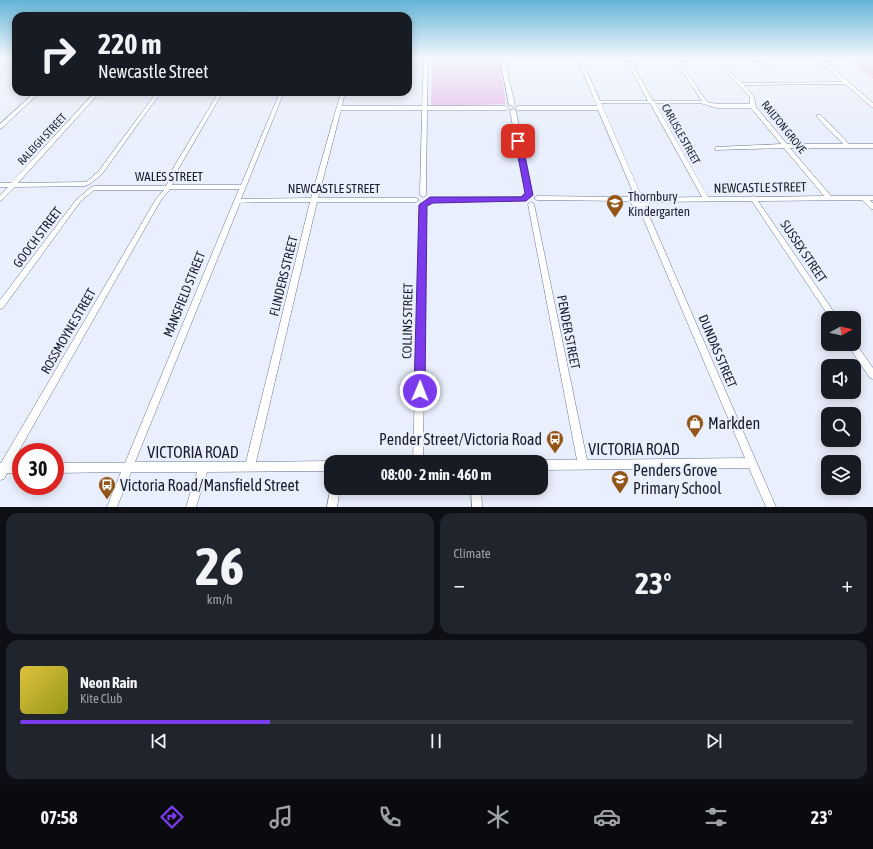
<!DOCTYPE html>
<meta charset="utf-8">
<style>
:root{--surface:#171b24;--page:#20242c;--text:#f1f3f6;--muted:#9ea1a6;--line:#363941;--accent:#7c3aed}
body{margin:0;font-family:"Asap Condensed",sans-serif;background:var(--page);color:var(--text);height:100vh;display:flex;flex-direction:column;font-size:15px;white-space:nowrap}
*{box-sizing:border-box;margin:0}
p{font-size:13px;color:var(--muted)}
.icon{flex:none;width:22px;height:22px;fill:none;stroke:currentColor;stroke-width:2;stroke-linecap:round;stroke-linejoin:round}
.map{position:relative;height:507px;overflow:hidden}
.drawer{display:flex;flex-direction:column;gap:6px;padding:6px;background:#0d0f14;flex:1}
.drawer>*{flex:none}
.top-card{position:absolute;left:12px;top:12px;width:400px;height:84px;border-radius:12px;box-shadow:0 2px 10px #0003;background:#171b24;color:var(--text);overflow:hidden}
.needle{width:26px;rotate:82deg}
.buttons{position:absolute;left:821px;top:311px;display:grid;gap:8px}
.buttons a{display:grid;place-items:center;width:40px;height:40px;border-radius:8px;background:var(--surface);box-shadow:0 2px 10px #0003;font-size:20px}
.speed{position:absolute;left:12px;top:443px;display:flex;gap:8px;font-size:20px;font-weight:700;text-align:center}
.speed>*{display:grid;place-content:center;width:52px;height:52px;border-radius:50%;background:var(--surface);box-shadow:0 2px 10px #0003;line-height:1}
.speed .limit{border:6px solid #d22;background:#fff;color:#111}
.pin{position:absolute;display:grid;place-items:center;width:34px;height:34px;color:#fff;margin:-17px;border-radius:8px;box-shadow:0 2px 6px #0006}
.me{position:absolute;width:44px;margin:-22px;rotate:1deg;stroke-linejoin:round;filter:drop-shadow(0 0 3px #0008)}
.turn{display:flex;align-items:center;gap:14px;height:84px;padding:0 20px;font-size:18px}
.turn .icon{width:52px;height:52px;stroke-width:2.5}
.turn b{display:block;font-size:28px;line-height:34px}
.big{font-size:30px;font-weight:700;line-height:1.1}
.drawer .tile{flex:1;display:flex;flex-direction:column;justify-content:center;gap:6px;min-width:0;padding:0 14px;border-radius:12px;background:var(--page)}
.drawer .dial{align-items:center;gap:0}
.dial b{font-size:52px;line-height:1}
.song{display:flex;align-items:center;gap:12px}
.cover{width:48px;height:48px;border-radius:6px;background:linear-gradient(135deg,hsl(50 70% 55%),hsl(60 70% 35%))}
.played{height:4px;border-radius:2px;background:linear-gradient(90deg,var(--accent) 30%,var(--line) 30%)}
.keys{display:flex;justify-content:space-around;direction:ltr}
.heat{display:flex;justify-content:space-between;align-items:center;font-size:22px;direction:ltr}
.drawer .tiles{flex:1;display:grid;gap:6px;grid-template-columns:1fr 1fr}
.tile:last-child{grid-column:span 2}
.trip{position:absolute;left:324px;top:455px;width:224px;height:40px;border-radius:12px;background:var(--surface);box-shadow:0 2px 10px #0003;font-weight:700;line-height:40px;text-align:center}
.tab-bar{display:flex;height:64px;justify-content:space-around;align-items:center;background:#090b0e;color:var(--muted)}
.tab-bar .icon{width:28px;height:28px}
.tab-bar .on{color:var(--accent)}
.tab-bar b{font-size:18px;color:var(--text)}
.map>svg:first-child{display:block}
.green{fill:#e8c0e8}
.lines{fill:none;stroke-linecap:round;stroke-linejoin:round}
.minor-casing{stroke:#6a7893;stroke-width:1}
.minor{fill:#fff;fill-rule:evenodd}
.route{fill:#7c3aed;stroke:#51269a}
.labels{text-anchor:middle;stroke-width:4;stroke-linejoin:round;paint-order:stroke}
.far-street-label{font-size:11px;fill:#191f2a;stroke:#e9effc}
.street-label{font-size:13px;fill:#191f2a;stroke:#e9effc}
.poi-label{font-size:13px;fill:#191f2a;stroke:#e9effc;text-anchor:start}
.near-poi-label{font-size:16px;fill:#191f2a;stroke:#e9effc;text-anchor:start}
.near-street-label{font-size:16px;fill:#191f2a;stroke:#e9effc}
</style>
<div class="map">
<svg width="873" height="507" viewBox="0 0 873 507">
<rect width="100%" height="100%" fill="#e9effc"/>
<g class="green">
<polygon points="432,58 499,58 506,104 431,107"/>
<polygon points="848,58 873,58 873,79"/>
</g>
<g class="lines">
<defs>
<g id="minor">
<polygon points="14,58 16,58 16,61 0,73 0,70"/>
<path d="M424,58h4l-1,48h79l3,2 -3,2h-79l-1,85 -3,2 -3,-2 2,-85h-81l-23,88h98l3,2 -3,2h-99l-61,260 75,-1 2,1h-2v9l-124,1 -11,35h-10l11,-35h-66l-14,35h-10l14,-35 -66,1v-10h70l114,-274h-69l-9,11 -149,263h9v10h-14l-3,6 -4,1v-17h1l155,-264 8,-9h-70l-14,12 -77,106 -3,1v-9l76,-100 14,-12 4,-2h72l5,-9 -2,-2 50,-83h4l-46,79v5l-5,9h69l39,-93h4l-43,107 70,-1 30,-106h4l-3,14h80zM253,202h57l-64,260h-111l105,-259z"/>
<polygon points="500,58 504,58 515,105 514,106 509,105"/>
<path d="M577,58h4l19,43h48l-23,-43h4l24,43h49l-29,-43h4l30,44 10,2h33v-7l-25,-27v-1l2,-1 15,15 100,-1 -26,-24h5l52,45v5l-28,-24 -101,1 10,12 2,10 31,37h56l-26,-27v-2h4l28,29h24v4h-83l41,48h42v4h-3l3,3v6h-2l-9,-9 -104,1 80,117h-8l-78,-117 -102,1 -1,3 -4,1 131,301h-10l-17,-39 -208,2v-8h-4l4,-2h36l-49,-256 3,-2 3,2 53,256 158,-2 -107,-252 -6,-1 -2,-4 -93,-1 -3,-2 3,-2 90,1 6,-5 -35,-82h-80l-3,-2 3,-2h79zM601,103h49l52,94 -54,1 -2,-2 -6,-3zM655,103h45l17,5h34l30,36 -64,3 -2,1v2l69,-2 40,48 -68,1 -3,-1 -3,1h-42zM636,196l6,2 1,4 -2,1 -5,-2 -2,-3z"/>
<polygon points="759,58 764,58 768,64 768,65 764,65"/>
<polygon points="35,92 40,92 2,128 0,129 0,124"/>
<polygon points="95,92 100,92 18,183 86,182 98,172 157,92 161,92 102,174 90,184 85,186 15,187 2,200 0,201 0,195 8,187 0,187 0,183 11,183"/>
<polygon points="513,109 516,111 532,195 529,197 526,195 510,111"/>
<polygon points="523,197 525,198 526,199 525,200 430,202 427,200 430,198"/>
<polygon points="421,203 425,203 426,205 423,462 413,462 420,205"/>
<polygon points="854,341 873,368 873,379 870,378 849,347 848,344 854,344"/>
<polygon points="331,485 331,488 340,488 337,507 327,507"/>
<polygon points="471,488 481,488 482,507 472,507"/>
</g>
</defs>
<use href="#minor" class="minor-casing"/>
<use href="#minor" class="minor"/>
</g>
<linearGradient id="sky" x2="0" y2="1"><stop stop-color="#63b4d6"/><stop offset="0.45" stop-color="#f5f8fe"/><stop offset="1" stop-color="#f5f8fe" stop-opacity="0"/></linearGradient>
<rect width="873" height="129" fill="url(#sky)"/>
<polygon class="route" points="518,139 522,141 533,195 526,201 433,203 427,206 425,391 424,394 420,396 416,394 414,391 419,205 430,197 521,197 525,193 515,141"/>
<defs>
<symbol id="school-pin" viewBox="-11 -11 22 30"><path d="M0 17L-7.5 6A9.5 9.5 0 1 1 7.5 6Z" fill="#935618" stroke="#e9effc"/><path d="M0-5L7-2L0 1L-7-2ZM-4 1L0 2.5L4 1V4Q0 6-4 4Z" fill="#fff"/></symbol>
<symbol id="shop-pin" viewBox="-11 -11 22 30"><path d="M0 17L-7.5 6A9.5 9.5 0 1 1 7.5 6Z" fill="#935618" stroke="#e9effc"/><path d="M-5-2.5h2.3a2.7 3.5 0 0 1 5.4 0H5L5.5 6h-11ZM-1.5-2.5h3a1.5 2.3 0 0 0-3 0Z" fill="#fff"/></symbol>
<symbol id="bus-pin" viewBox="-11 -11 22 30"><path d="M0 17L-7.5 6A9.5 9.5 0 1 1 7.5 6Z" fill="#935618" stroke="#e9effc"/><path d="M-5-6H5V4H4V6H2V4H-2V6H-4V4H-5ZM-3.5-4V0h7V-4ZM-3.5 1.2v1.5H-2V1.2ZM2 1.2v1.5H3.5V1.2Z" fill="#fff"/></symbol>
</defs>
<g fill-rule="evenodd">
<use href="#school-pin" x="605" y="193" width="20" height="27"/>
<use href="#shop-pin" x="685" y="413" width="20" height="27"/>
<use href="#bus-pin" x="545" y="429" width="20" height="27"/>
<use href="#school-pin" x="610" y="469" width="20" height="27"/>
<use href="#bus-pin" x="97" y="475" width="20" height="27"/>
</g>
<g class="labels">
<g class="far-street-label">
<text transform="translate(784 127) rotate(51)" y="4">RAILTON GROVE</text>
<text transform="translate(681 134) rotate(61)" y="4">CARLISLE STREET</text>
<text transform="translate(42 139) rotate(-47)" y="4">RALEIGH STREET</text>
</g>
<g class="street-label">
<text x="169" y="181">WALES STREET</text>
<text transform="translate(760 187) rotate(-1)" y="5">NEWCASTLE STREET</text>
<text x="334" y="193">NEWCASTLE STREET</text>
<text transform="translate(37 237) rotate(-53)" y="5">GOOCH STREET</text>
<text transform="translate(804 251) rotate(56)" y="5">SUSSEX STREET</text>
<text transform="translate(283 276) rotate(-76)" y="5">FLINDERS STREET</text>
<text transform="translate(184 294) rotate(-68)" y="5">MANSFIELD STREET</text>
<text transform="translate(407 321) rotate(-89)" y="5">COLLINS STREET</text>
<text transform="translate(68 331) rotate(-60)" y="5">ROSSMOYNE STREET</text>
<text transform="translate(569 332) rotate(79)" y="5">PENDER STREET</text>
<text transform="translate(718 351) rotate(67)" y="5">DUNDAS STREET</text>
</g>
<g class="poi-label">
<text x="628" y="201">Thornbury<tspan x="628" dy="15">Kindergarten</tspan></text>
</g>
<g class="near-poi-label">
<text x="708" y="429">Markden</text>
<text x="542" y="445" text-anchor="end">Pender Street/Victoria Road</text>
<text x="633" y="476">Penders Grove<tspan x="633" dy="18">Primary School</tspan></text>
<text x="120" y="491">Victoria Road/Mansfield Street</text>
</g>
<g class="near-street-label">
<text x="634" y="455">VICTORIA ROAD</text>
<text x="193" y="458">VICTORIA ROAD</text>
</g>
</g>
</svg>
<div class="buttons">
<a><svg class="needle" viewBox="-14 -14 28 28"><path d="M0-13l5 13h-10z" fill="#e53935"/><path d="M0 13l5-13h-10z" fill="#9ea1a6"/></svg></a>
<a><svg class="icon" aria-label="sound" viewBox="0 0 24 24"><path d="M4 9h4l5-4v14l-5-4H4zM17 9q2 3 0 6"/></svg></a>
<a><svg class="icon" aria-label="search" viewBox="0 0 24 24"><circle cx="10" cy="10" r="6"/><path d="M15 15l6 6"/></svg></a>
<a><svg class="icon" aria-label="layers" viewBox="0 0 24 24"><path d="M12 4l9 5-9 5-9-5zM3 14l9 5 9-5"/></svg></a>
</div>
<div class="speed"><div class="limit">30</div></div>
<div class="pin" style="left:518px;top:141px;background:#d93025"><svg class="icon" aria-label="arrive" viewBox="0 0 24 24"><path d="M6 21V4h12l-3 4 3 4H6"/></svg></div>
<svg class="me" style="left:420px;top:391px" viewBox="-20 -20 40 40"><circle r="17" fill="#7c3aed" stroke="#fff" stroke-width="3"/><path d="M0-11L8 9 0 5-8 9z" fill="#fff"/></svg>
<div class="trip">08:00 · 2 min · 460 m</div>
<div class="top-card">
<div class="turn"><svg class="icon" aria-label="right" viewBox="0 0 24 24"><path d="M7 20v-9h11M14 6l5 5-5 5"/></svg><div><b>220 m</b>Newcastle Street</div></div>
</div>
</div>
<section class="drawer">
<div class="tiles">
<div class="tile dial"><b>26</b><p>km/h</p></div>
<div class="tile"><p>Climate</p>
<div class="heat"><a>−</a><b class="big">23°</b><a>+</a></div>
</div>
<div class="tile">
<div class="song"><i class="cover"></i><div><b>Neon Rain</b><p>Kite Club</p></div></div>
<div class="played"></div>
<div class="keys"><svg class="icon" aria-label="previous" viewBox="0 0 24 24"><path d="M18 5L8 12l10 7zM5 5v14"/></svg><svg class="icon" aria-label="pause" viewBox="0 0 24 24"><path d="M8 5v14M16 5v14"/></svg><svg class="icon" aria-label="next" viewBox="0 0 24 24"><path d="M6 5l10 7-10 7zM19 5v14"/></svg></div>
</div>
</div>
</section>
<nav class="tab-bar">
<b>07:58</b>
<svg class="icon on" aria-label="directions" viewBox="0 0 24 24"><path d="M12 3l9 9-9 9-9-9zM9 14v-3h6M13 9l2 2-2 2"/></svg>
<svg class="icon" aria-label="music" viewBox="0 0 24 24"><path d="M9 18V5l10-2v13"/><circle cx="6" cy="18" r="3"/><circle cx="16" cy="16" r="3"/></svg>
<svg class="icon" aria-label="phone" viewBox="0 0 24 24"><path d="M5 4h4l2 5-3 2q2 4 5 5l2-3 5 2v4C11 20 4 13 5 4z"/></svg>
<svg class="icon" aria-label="climate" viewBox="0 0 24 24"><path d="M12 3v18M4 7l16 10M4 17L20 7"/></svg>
<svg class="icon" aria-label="car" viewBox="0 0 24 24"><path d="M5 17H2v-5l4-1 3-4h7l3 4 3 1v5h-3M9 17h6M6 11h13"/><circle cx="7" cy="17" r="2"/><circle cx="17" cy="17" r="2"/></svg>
<svg class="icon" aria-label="filters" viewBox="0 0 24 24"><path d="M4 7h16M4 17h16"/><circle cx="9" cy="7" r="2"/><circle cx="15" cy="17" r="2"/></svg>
<b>23°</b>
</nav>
